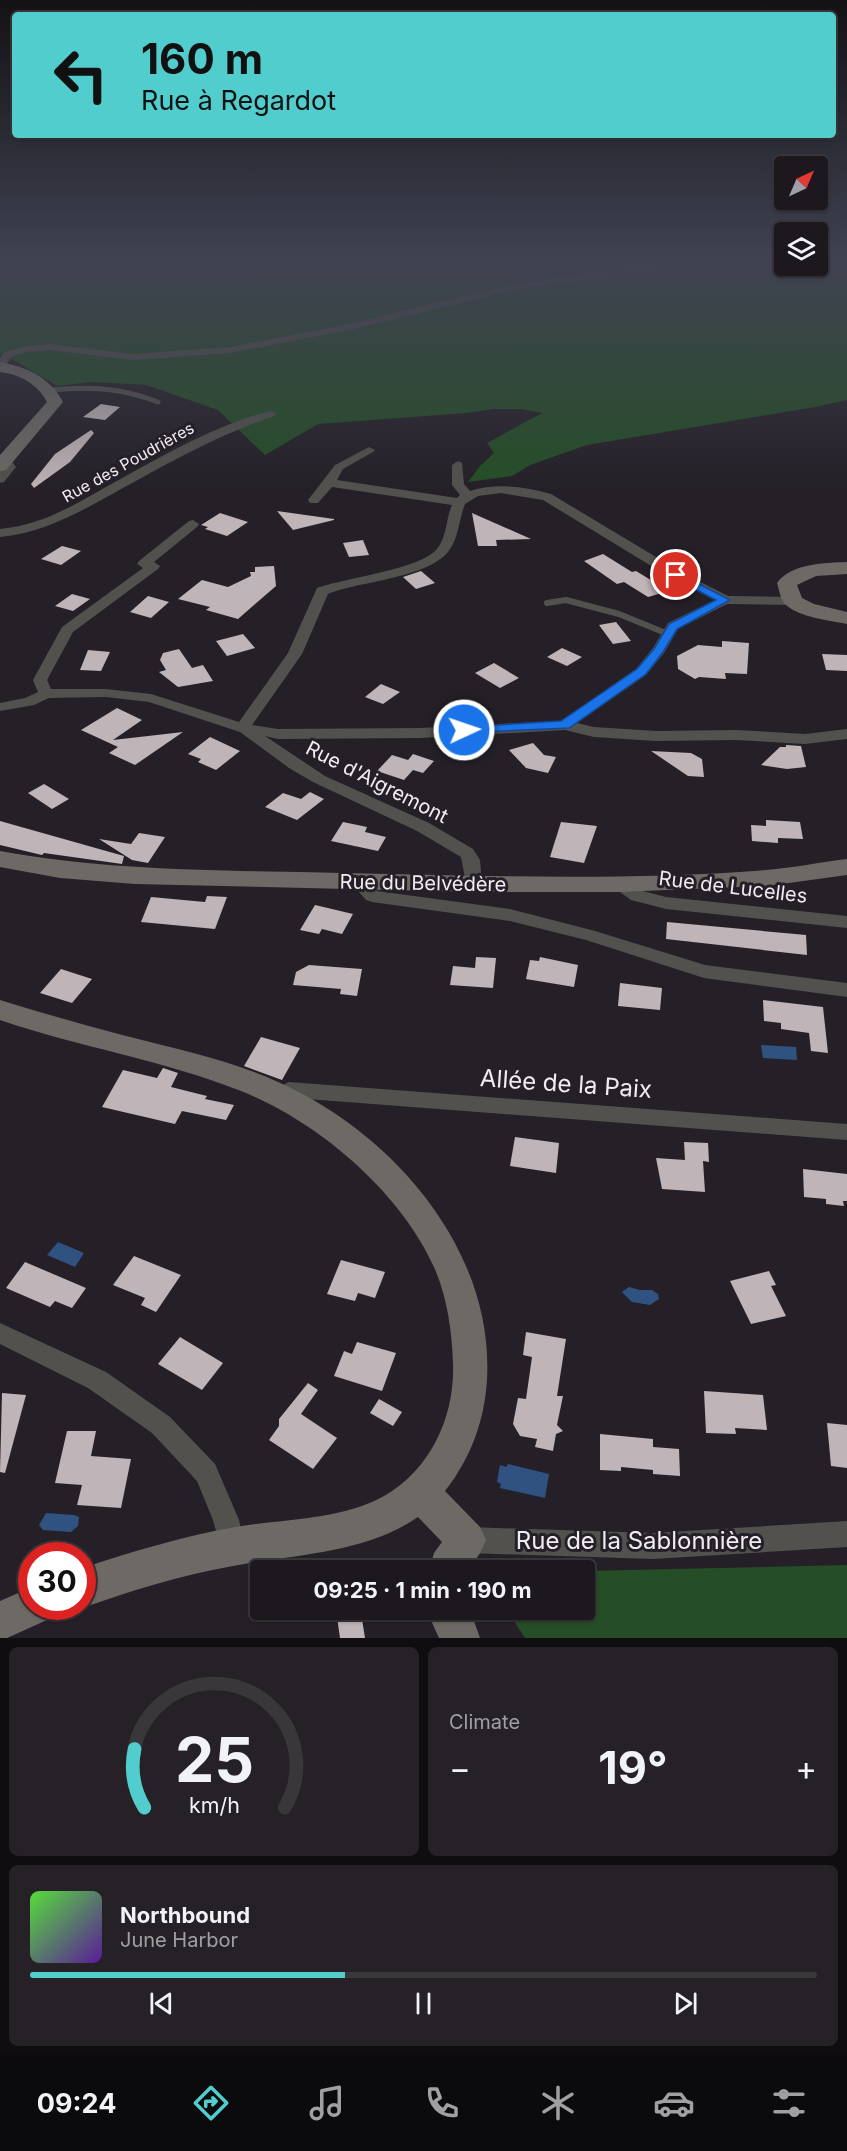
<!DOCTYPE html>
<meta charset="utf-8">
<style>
:root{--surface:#1c181d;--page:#252126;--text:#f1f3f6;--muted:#a0a0a4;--line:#3a373b;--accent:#52cdce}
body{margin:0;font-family:Inter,sans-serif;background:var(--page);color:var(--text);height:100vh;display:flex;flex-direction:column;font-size:22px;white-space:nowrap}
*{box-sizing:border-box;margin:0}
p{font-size:20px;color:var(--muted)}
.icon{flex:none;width:33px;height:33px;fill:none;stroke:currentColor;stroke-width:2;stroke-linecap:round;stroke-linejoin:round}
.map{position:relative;height:1638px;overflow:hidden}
.panel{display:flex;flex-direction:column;gap:9px;padding:9px;background:#0f0d10;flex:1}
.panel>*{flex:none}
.hud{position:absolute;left:12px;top:12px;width:824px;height:126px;border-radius:6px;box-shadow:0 2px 4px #0004,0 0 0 2px var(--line);background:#52cdce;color:#111;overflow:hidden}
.needle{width:39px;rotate:44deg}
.tools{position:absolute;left:774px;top:156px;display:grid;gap:12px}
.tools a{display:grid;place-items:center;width:54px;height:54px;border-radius:6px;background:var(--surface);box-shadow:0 2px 4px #0004,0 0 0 2px var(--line);font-size:30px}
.speed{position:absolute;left:18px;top:1542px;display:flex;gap:12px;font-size:30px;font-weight:700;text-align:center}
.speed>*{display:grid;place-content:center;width:78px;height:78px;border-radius:50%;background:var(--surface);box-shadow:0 2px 4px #0004,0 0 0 2px var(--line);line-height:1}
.speed .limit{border:9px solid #d22;background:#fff;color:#111}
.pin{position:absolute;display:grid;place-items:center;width:51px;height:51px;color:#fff;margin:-26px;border:3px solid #fff;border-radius:50%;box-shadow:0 2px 6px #0007}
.me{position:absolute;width:66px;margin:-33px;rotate:87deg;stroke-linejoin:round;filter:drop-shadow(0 0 4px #0008)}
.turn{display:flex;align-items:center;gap:21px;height:126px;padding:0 30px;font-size:27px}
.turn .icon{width:78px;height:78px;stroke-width:2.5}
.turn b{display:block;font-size:42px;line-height:51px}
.big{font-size:45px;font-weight:700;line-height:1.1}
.panel .card{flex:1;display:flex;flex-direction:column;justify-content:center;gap:9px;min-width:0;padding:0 21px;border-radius:9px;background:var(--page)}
.panel .dial{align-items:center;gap:0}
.dial svg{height:156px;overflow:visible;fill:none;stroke:var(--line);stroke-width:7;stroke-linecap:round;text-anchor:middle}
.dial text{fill:var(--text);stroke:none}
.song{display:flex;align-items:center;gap:18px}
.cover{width:72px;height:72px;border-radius:9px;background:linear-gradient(135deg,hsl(110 70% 55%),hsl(270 70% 35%))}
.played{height:6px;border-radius:3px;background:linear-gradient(90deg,var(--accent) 40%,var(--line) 40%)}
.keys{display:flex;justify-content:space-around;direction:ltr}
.heat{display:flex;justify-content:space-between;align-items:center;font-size:33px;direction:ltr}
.panel .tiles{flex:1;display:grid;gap:9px;grid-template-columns:1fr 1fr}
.card:last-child{grid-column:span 2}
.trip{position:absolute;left:250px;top:1560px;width:345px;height:60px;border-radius:6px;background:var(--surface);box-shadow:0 2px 4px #0004,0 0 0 2px var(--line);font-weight:700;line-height:60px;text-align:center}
.menu{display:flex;height:96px;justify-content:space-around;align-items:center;background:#0b0a0c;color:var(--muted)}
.menu .icon{width:42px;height:42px}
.menu .on{color:var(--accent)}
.menu b{font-size:27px;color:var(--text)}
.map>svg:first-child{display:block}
.green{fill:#254e26}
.water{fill:#305281}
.building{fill:#bfb4b7}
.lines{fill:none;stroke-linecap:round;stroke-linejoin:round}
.lane-far1{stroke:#52514d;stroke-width:5}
.lane{stroke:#52514d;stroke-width:6}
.street{fill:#52514d;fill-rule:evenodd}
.secondary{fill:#6d6a65;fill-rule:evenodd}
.route{fill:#1a73e8;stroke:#114b97;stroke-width:1.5}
.labels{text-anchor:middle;stroke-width:6;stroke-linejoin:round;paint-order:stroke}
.far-street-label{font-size:16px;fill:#f0ecf1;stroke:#252027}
.street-label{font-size:20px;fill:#f0ecf1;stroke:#252027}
.near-street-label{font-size:24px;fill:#f0ecf1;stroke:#252027}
</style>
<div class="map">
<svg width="847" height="1638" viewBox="0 0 847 1638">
<rect width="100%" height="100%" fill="#252027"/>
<g class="green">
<polygon points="0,262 784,262 784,266 818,266 818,262 847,262 847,400 815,407 587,445 530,465 512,476 468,482 480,466 494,453 487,443 542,413 521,409 493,409 466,413 318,424 265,455 218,410 146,385 92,382 57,386 12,359 0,355"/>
<polygon points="847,1565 847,1638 525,1638 507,1610 585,1610 585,1571"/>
</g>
<g class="water">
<polygon points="761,1045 796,1047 797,1060 763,1058"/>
<polygon points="58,1242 84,1253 75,1267 47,1255"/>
<polygon points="629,1287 640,1290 652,1290 658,1294 659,1299 650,1305 632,1302 622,1292"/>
<polygon points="508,1464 549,1474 545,1498 500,1488 501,1484 497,1482 500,1465 506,1467"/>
<polygon points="46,1513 74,1515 79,1517 78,1526 71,1532 43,1530 39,1525"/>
</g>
<g class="building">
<polygon points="101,404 120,407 105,420 83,417"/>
<polygon points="91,430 94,433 70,462 34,488 31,484 55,454"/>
<polygon points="277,511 334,519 334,520 293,530"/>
<polygon points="220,513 248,522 227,536 205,529 208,527 201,525"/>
<polygon points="472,513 531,539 496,540 497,546 478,546"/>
<polygon points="363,540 369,555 349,557 343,543"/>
<polygon points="62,546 81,551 61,565 41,559"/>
<polygon points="603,554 632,572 636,571 669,591 648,597 624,582 617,584 584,561"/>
<polygon points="274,566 276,586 238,619 206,610 210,607 178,599 202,580 228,587 251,576 250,572 255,572 255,567"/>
<polygon points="421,571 435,583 416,589 403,577"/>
<polygon points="72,594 90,599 73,611 55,606"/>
<polygon points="148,596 169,602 151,618 130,612"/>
<polygon points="616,622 631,641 613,644 599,625"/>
<polygon points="243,634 255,648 227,656 216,641"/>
<polygon points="722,641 749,643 747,674 725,673 726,679 699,677 695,679 678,669 677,656 698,645 722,647"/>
<polygon points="562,648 582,657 567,666 547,657"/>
<polygon points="179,649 192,668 203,665 213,681 178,687 159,672 166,670 160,660 163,653"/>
<polygon points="88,650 110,652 101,671 80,670"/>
<polygon points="822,654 847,655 847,671 826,670"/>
<polygon points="494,663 519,678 500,688 475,673"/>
<polygon points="381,684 400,692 383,704 365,697"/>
<polygon points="117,708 142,720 113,740 183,732 135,765 109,753 118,747 81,730"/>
<polygon points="210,737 240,751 216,770 198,762 201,759 188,754"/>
<polygon points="533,743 544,755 556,757 548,773 526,768 509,750"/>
<polygon points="786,745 801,746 806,767 787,769 761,765 780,747 786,747"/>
<polygon points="651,751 691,753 702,759 704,777 688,776"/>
<polygon points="413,754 434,761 423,773 413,770 404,780 377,771 392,755 408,760"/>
<polygon points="44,784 69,799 52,809 28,793"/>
<polygon points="310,792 324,799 297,820 265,807 283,793 301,799"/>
<polygon points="766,820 800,822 803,839 778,838 778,843 752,841 751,825 766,826"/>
<polygon points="0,821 124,856 122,864 44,853 42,855 0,845"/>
<polygon points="343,822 367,827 365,832 386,837 378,851 331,841"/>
<polygon points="561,822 597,826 584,863 550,857"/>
<polygon points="139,833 165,837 148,863 132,860 99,839 131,844"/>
<polygon points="207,896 227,897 215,929 141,922 151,897 205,902"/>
<polygon points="315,905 353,914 342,934 322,929 319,934 300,930"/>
<polygon points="667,922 806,935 807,955 666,939"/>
<polygon points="476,957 496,958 493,988 450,985 453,966 475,968"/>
<polygon points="540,957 578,965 574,987 526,979 530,960 539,961"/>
<polygon points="309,965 362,969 357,996 340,994 341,989 293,985 296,972"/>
<polygon points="61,969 92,979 72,1003 40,993"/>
<polygon points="620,983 662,988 660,1010 618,1006"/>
<polygon points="763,1000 823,1007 828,1053 811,1051 809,1033 781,1029 781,1023 764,1021"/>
<polygon points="261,1037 300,1048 282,1080 244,1066"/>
<polygon points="163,1068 178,1073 171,1087 207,1096 205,1099 234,1105 226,1120 182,1111 175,1124 102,1107 123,1070 157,1078"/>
<polygon points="515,1137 559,1143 556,1173 510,1166"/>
<polygon points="684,1142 708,1143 709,1162 703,1161 705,1192 662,1189 656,1158 685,1160"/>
<polygon points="803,1169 847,1174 847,1201 843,1201 844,1206 826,1204 826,1199 804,1197"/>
<polygon points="134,1256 181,1275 156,1312 141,1305 145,1298 113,1285"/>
<polygon points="341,1260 385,1272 375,1298 358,1293 355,1301 327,1294"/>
<polygon points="25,1262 86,1288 72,1308 55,1301 50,1307 6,1288"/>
<polygon points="769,1271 776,1285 771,1286 786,1316 751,1324 730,1281"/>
<polygon points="526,1332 566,1339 557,1396 563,1396 557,1425 563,1431 556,1434 553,1451 535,1447 537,1439 520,1436 513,1424 518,1398 526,1399 532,1357 523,1355"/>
<polygon points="180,1337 223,1363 202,1390 158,1364"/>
<polygon points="357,1342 396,1353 382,1391 334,1376 344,1351 352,1354"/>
<polygon points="308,1383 318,1390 301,1414 337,1438 313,1469 269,1440 279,1426 279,1419"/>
<polygon points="704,1391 763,1395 767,1430 735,1428 736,1434 706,1433"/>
<polygon points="2,1393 26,1395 5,1473 0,1472"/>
<polygon points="379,1399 402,1412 393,1426 370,1413"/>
<polygon points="827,1423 847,1425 847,1468 831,1466"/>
<polygon points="67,1431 96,1431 91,1456 131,1459 121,1508 77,1505 82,1485 55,1483"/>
<polygon points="600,1434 653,1439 653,1447 679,1449 680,1476 653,1474 653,1470 621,1467 621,1471 600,1470"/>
<polygon points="361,1613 365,1638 340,1638 337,1617"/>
</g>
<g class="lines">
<path class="lane-far1" d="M51,390c38,-4 71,-2 107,12"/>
<polyline class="lane" points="547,603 566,600 619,614 668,634"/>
<g class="street">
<polygon points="675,262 699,262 695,265 513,290 350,330 229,353 133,360 50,350 27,352 13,356 4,367 0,368 0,358 5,352 26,346 50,344 133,354 229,347 350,324 513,284"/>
<path d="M270,411l6,3 -2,2c-49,17 -93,40 -138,65 -45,24 -85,51 -136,56v-8c44,-4 77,-26 115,-47 49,-27 100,-57 155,-71z"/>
<path d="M369,447l6,3 -2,2 -30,17 -6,11 120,18 3,-3 -8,-10v-20l6,-4 4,2 2,21 6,7c26,-8 55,-5 81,3l130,78 47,24 65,1 7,4 -7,4 -66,-1 -49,25 -14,24 -18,22 -69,48 17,4 62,4 80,-1 69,4 42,-5v10l-42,5 -69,-4 -80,1 -62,-4 -29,-7 -145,8 -142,1 -13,-3 60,40 104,47 44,26 7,11 2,24 -3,4h-12l-6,-31 -44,-26 -104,-49 -24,-14 -49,-36 -91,-30 -43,-5 -57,1 -15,7 -34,6v-8l25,-5 13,-6 -5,-12 29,-53 81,-59 -6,-4 2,-3 50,-40 4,-1 6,4 -2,3 -43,35 6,4 -2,3 -85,63 -26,48 4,9h55l45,5 88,28 49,-69 29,-65c28,-10 104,-19 120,-39 10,-12 9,-31 15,-44l-120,-18 -14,16h-8l-2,-3 27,-35zM501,493l42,7 128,78 44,22 -47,23 -15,25 -17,21 -75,52 -141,7 -142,1 -26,-4 50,-71 26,-60c31,-13 104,-16 122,-45 9,-13 9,-30 15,-45l13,-8z"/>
<polygon points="6,457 10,459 16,467 4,482 0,483 0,471 4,467 0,461"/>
<polygon points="360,877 366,879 377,891 510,909 595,931 705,965 847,983 847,997 704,978 586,940 510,921 372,902 366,900 351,883 354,879"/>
<polygon points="618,878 643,891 666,897 847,916 847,928 666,909 631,900 609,884 612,880"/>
<path d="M289,1082l558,42v16l-553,-42c-6,7 -10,7 -18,5l-3,-6c4,-8 8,-12 16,-15z"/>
<polygon points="0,1323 106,1372 170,1417 215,1464 239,1520 245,1547 241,1556 232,1560 223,1556 213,1520 197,1481 152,1433 88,1388 0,1344"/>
<polygon points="847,1521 847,1547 653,1559 467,1553 458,1549 454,1540 458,1531 467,1527 653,1533"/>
</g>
<g class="secondary">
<path d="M0,362c27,5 50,15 63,40l-57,68 -6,1v-16l47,-53c-9,-18 -28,-28 -47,-30z"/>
<path d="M847,562v12l-31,2 -19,9 5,13 12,6 33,8v12c-18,-4 -46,-6 -61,-19 -5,-4 -7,-15 -9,-22 14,-20 49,-20 70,-21z"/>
<path d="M0,851c114,21 228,19 344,22 140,3 282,8 422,-3 27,-2 54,-8 81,-11v16l-80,11 -149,6h-145l-338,-8 -75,-6 -60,-11z"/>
<path d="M0,1000c42,13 84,25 126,36 51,13 104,24 152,46 95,42 182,130 204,234 13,63 3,124 -37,175l35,36 6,13 -6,13 -11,17h-40l5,-17 8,-11 -24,-25c-54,37 -123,37 -185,49 -52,9 -102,25 -151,42l-3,-2h3v-38c50,-16 101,-32 153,-41 48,-8 106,-7 149,-31 47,-27 71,-80 69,-133 -1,-32 -6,-67 -19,-96 -34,-76 -117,-146 -193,-176 -78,-31 -162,-44 -241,-71z"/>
<polygon points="32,1587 32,1606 53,1606 47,1620 7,1638 0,1638 0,1601"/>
<polygon points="430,1610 470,1610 480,1638 439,1638 430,1618"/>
</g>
</g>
<linearGradient id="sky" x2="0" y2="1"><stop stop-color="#141215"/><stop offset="0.53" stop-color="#404252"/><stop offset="1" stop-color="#404252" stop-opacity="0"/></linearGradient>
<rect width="847" height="491" fill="url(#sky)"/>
<polygon class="route" points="676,572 730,600 677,629 663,652 646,674 569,728 459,733 457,730 464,727 561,721 637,669 654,649 669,624 716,600 672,577 671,575"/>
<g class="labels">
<g class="far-street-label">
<text transform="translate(128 462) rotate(-29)" y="6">Rue des Poudrières</text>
</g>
<g class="street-label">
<text transform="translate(377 782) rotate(27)" y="7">Rue d'Aigremont</text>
<text transform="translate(423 883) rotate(1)" y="7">Rue du Belvédère</text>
<text transform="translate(733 887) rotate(7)" y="7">Rue de Lucelles</text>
</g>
<g class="near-street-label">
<text transform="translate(566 1084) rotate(4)" y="8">Allée de la Paix</text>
<text x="639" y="1549">Rue de la Sablonnière</text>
</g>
</g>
</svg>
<div class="tools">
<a><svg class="needle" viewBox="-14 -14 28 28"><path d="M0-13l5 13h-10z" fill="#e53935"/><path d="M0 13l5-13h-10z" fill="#a0a0a4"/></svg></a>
<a><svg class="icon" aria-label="layers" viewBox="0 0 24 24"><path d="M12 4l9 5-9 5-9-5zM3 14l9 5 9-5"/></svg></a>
</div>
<div class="speed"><div class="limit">30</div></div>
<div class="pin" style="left:676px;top:575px;background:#d93025"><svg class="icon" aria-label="arrive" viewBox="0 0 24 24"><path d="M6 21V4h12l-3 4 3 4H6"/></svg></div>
<svg class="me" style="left:464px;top:730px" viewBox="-20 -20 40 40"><circle r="17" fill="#1a73e8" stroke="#fff" stroke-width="3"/><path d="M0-11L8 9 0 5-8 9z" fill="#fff"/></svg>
<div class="trip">09:25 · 1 min · 190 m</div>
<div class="hud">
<div class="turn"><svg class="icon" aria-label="left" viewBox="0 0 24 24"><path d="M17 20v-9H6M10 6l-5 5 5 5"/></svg><div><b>160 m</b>Rue à Regardot</div></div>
</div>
</div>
<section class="panel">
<div class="tiles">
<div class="card dial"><svg viewBox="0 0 100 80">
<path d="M14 69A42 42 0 1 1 86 69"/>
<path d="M14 69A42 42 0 0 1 9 39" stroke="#52cdce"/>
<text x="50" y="56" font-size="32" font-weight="700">25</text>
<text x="50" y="72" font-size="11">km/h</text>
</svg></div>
<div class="card"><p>Climate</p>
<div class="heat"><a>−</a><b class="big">19°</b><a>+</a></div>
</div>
<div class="card">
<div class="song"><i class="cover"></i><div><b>Northbound</b><p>June Harbor</p></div></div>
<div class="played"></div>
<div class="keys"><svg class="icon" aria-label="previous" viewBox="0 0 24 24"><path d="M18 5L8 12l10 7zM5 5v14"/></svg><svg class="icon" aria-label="pause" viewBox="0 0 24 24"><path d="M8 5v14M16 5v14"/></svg><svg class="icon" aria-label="next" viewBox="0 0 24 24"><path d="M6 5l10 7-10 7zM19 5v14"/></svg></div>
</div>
</div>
</section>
<nav class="menu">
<b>09:24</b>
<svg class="icon on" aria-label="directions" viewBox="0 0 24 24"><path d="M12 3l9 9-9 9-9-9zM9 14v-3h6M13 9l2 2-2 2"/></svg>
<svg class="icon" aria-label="music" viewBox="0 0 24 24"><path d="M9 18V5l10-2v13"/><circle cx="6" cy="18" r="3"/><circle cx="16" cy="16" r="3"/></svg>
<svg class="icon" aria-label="phone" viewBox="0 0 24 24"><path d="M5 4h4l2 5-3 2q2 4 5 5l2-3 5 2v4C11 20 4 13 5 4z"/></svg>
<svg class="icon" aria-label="climate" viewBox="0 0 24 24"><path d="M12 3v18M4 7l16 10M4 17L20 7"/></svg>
<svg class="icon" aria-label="car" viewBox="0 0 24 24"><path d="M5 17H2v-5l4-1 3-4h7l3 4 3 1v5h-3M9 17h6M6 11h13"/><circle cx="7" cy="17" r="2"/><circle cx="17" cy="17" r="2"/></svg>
<svg class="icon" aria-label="filters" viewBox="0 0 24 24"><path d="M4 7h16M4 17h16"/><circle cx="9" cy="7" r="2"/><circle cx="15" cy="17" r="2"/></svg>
</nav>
